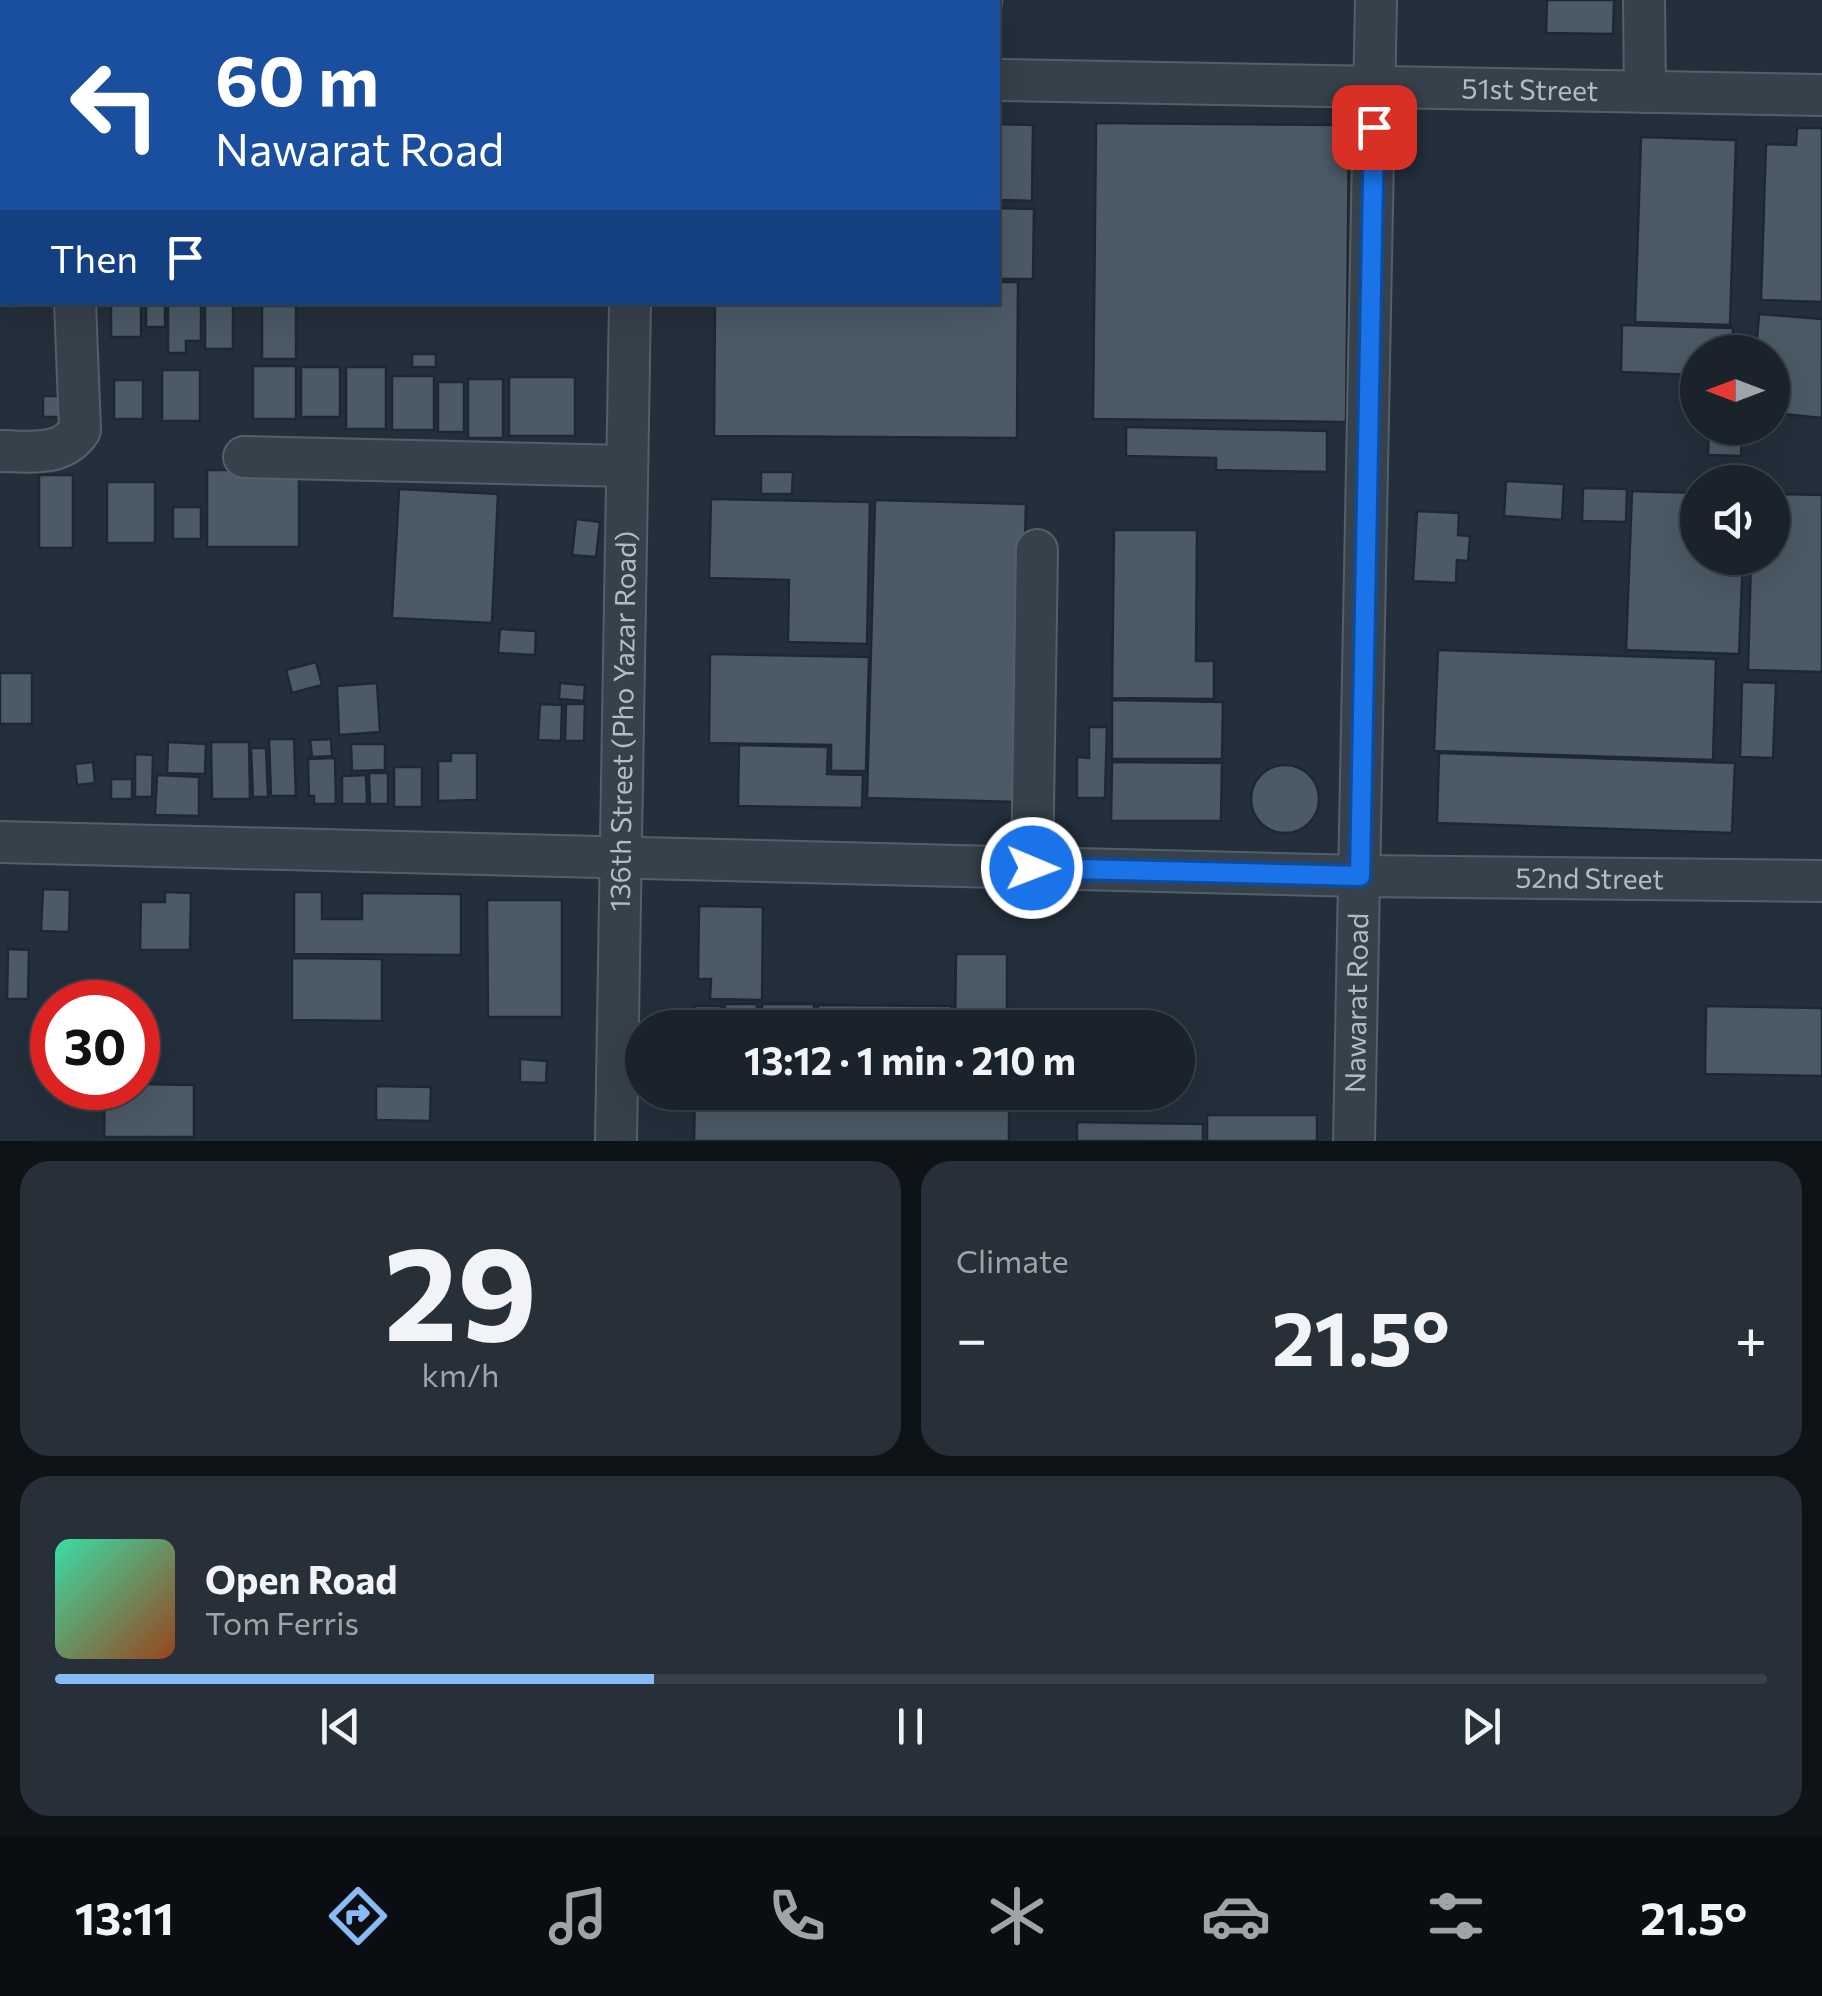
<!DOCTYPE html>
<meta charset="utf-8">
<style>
:root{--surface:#1a232c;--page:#272f38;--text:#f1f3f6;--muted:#9fa4a9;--line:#384048;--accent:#88bbf6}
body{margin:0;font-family:Commissioner,sans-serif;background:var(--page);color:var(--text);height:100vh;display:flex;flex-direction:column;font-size:38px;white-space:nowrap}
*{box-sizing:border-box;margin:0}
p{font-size:32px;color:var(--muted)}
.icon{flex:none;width:55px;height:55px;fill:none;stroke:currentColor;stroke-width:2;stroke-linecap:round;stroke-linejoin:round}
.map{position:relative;height:1141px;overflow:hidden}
.details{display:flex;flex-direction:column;gap:20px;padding:20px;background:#0e1318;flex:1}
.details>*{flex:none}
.top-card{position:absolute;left:0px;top:0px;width:1000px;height:305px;box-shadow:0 10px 40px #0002,0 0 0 2px var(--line);background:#1a4fa0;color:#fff;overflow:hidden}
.needle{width:65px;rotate:270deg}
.controls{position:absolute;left:1680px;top:335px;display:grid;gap:20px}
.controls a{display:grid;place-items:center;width:110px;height:110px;border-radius:50%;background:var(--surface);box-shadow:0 10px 40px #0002,0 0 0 2px var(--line);font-size:50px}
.speed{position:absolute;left:30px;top:980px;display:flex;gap:20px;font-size:50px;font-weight:700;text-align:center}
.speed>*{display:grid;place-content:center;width:130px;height:130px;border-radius:50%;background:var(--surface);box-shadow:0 10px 40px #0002,0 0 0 2px var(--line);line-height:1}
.speed .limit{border:15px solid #d22;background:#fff;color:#111}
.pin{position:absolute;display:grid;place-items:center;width:85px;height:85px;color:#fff;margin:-42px;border-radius:20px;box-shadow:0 5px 15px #0006}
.me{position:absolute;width:110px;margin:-55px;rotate:91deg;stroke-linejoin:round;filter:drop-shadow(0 0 8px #0008)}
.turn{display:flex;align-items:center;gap:35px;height:210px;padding:0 50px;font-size:45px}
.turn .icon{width:130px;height:130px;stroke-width:2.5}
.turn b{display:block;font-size:70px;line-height:85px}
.then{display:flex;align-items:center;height:95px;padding:0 50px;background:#0003;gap:20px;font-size:38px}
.big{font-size:75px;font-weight:700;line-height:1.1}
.details .tile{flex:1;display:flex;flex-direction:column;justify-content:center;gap:15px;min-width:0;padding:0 35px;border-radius:30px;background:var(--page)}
.details .dial{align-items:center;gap:0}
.dial b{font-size:130px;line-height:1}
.song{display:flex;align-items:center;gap:30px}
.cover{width:120px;height:120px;border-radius:15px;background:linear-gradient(135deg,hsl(160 70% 55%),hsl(20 70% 35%))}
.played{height:10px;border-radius:5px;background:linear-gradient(90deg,var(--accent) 35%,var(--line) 35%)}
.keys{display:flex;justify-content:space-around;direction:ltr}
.heat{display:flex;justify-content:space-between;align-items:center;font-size:55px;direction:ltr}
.details .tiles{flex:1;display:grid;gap:20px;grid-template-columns:1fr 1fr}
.tile:last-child{grid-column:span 2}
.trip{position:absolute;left:625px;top:1010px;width:570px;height:100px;border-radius:50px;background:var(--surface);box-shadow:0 10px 40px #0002,0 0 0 2px var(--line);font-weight:700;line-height:100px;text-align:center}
.tabs{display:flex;height:160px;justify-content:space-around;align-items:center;background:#0a0e12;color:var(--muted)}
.tabs .icon{width:70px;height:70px}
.tabs .selected{color:var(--accent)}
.tabs b{font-size:45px;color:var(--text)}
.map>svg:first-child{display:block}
.building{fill:#4c5a67;stroke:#1e2832;stroke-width:2.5}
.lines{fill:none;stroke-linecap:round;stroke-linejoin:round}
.minor-casing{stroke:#555f69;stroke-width:44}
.minor{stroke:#37414b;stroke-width:40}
.route-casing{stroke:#114b97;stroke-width:25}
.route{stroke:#1a73e8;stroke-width:18}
.labels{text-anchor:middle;stroke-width:8;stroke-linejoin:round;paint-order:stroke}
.street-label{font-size:28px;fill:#b2bcc7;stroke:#1c2630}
</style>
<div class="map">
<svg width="1822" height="1141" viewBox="0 0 1822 1141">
<rect width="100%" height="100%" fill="#232f3b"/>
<g class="building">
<polygon points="1547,0 1614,0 1613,34 1546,33"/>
<polygon points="1096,123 1349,125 1346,422 1093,419"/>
<polygon points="998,124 1033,125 1032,201 998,200"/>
<polygon points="1797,128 1822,128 1822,302 1761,300 1766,144 1796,145"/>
<polygon points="1641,137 1736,140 1730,325 1635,322"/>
<polygon points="998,208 1034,209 1033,279 998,279"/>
<polygon points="998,282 1018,282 1017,438 714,436 715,302 998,302"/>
<rect x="111" y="302" width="30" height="35"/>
<rect x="146" y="302" width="19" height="25"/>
<polygon points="168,302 201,302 201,341 186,341 186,353 168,353"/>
<rect x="205" y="302" width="28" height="47"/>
<rect x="262" y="306" width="34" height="53"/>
<polygon points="1759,314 1822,319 1822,418 1772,413 1772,352 1756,352"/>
<polygon points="1622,325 1733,328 1732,352 1698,352 1698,375 1621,372"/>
<rect x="412" y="354" width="24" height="13"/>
<rect x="253" y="366" width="43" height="53"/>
<rect x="301" y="367" width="39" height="50"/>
<rect x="346" y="367" width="40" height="62"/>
<rect x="162" y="370" width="38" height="51"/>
<rect x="392" y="376" width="42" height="54"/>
<rect x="509" y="377" width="66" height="59"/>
<rect x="468" y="379" width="35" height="59"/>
<rect x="114" y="380" width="29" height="39"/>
<rect x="438" y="382" width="26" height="50"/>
<rect x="43" y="396" width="29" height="21"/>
<polygon points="1126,427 1327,431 1327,472 1216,470 1216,458 1126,456"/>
<polygon points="1709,428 1742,428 1741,456 1708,455"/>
<rect x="207" y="470" width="92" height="77"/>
<polygon points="761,472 793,472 792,494 761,494"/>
<rect x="39" y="475" width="34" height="73"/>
<polygon points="1506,481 1564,484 1562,520 1504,516"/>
<rect x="107" y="482" width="48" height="61"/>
<polygon points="1583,488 1627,489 1626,522 1582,521"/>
<polygon points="399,489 498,494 492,623 392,618"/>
<polygon points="1632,491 1698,493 1698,558 1743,558 1739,654 1626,650"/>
<polygon points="1772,494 1822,495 1822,672 1748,670 1751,558 1772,558"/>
<polygon points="711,499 870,502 867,644 788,642 789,580 709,578"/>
<polygon points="875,500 1026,504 1018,802 867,798"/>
<rect x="173" y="507" width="28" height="32"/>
<polygon points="1417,511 1459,513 1458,535 1470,536 1468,561 1457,560 1456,583 1413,581"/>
<polygon points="576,519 600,522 596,557 572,555"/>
<polygon points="1114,530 1197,530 1196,661 1214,661 1214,699 1112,698"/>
<polygon points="500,629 536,631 535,655 498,653"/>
<polygon points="1438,650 1716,659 1713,760 1434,751"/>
<polygon points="710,654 869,657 866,771 831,771 831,745 709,743"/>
<polygon points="316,662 322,685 292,693 286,670"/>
<rect x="0" y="673" width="32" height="51"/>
<polygon points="1742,682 1776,683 1773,758 1740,757"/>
<polygon points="377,683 380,732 339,735 337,686"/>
<polygon points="560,683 585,685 584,701 559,699"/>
<polygon points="1112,700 1223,702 1222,759 1112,759"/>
<polygon points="540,704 562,705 561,741 538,740"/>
<polygon points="566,704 585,704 584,741 565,741"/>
<polygon points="1089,727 1107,727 1105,798 1077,798 1077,757 1089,758"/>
<polygon points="269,739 294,739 296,796 271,796"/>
<polygon points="331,739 332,756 312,757 310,740"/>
<polygon points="168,742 206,744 205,774 167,773"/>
<polygon points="211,742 249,742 250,799 212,799"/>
<polygon points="351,744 385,744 385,770 352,771"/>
<polygon points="739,745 828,747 827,774 863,775 862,808 738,806"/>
<polygon points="251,748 266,748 268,797 253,797"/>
<polygon points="451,753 477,753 477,800 438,801 438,761 451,761"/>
<polygon points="1439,753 1735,763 1732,833 1437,823"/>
<polygon points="135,754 153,755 152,797 135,797"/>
<polygon points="335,758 336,804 314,804 314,796 309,796 308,759"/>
<polygon points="93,762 95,783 77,785 75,764"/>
<polygon points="1112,762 1222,763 1221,821 1111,821"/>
<circle cx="1285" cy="799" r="34"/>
<rect x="394" y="767" width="28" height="40"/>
<polygon points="369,773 388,773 388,804 370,804"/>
<polygon points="157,775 199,777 199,816 155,815"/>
<polygon points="366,775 367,804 342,804 342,776"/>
<rect x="111" y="779" width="21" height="20"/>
<polygon points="43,889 70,890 69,932 41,931"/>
<polygon points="165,892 191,893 190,950 140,950 141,902 165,902"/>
<polygon points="294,892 322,892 322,919 362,919 362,893 461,894 461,955 294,954"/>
<polygon points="487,900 562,900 562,1017 488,1017"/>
<polygon points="699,906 763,907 762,1000 710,999 711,979 698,979"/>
<polygon points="8,949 29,950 28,999 7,999"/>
<polygon points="956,954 1007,954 1007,1028 955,1028"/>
<polygon points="292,958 382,959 382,1021 292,1020"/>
<rect x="725" y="1004" width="32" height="24"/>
<polygon points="762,1004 814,1004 813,1028 762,1028"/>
<polygon points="818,1005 951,1006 951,1028 818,1028"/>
<polygon points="695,1006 721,1006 721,1028 694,1028"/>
<polygon points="1706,1006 1822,1008 1822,1076 1705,1074"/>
<polygon points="520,1059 547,1061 546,1083 520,1082"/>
<polygon points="138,1084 194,1085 194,1137 104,1137 105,1088 138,1088"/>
<polygon points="376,1086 431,1087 430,1121 376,1120"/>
<polygon points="695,1092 1009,1092 1009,1141 694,1141"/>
<rect x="1207" y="1115" width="110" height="26"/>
<polygon points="1077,1122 1203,1124 1203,1141 1077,1141"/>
</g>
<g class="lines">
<defs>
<g id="minor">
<polyline points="1644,0 1645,92"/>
<polyline points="456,2 457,0"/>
<polyline points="638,2 638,0"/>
<polyline points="981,2 981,0"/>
<polyline points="0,65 2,65"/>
<path id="s1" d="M998,80l824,15"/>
<polyline points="0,278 2,278"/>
<path d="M0,451c29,0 62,7 80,-21l-5,-128"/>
<polyline points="244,457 626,466"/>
<path id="s2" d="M0,842l1360,34 462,5"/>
<polyline points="1032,869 1037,550"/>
<path id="s3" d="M616,1141l14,-839"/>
<path id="s4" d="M1354,1141l22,-1141"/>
</g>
</defs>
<use href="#minor" class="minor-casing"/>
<use href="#minor" class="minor"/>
</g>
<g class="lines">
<defs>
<polyline id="route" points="1032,868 1360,876 1374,127"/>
</defs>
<use href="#route" class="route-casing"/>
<use href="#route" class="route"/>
</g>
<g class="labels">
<g class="street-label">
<text dy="10" stroke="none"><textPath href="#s1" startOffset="532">51st Street</textPath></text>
<text dy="10" stroke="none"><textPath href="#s3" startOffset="420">136th Street (Pho Yazar Road)</textPath></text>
<text dy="10" stroke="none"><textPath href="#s2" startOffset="1590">52nd Street</textPath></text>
<text dy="10" stroke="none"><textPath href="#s4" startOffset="138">Nawarat Road</textPath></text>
</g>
</g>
</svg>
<div class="controls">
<a><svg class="needle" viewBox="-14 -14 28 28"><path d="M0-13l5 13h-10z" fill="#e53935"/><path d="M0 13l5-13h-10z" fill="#9fa4a9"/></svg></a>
<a><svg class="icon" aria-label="sound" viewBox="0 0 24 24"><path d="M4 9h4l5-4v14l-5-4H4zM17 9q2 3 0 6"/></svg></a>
</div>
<div class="speed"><div class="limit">30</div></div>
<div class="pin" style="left:1374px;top:127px;background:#d93025"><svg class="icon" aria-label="arrive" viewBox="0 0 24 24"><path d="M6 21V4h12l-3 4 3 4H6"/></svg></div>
<svg class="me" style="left:1032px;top:868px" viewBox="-20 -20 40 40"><circle r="17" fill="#1a73e8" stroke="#fff" stroke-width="3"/><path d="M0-11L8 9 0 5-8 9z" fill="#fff"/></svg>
<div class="trip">13:12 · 1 min · 210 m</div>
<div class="top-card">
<div class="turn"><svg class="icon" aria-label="left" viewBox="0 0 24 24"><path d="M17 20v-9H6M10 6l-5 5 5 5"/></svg><div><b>60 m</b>Nawarat Road</div></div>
<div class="then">Then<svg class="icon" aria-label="arrive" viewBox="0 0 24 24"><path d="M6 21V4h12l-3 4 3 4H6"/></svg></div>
</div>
</div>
<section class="details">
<div class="tiles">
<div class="tile dial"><b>29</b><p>km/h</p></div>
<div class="tile"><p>Climate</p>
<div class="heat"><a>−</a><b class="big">21.5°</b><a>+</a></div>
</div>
<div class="tile">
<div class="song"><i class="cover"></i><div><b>Open Road</b><p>Tom Ferris</p></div></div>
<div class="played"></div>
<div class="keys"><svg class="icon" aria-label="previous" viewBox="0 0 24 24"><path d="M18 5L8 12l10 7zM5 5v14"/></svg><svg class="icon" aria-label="pause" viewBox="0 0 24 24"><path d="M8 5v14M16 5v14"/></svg><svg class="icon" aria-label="next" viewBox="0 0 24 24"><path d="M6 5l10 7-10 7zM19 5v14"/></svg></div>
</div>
</div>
</section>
<nav class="tabs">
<b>13:11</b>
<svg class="icon selected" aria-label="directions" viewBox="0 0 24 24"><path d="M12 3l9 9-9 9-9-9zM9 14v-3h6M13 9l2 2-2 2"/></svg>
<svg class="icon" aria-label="music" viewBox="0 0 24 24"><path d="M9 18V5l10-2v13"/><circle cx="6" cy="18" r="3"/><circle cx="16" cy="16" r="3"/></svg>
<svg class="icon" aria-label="phone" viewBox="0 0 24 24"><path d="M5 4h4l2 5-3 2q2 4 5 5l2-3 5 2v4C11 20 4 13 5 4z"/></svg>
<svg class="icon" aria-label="climate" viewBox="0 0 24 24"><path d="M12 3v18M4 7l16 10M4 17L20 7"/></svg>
<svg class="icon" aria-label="car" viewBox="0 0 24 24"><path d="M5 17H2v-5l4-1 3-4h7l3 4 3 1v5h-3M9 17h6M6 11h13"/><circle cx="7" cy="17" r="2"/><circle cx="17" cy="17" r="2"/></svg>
<svg class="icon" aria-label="filters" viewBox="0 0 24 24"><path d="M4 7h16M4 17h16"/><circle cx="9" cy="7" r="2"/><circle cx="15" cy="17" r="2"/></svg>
<b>21.5°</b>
</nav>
